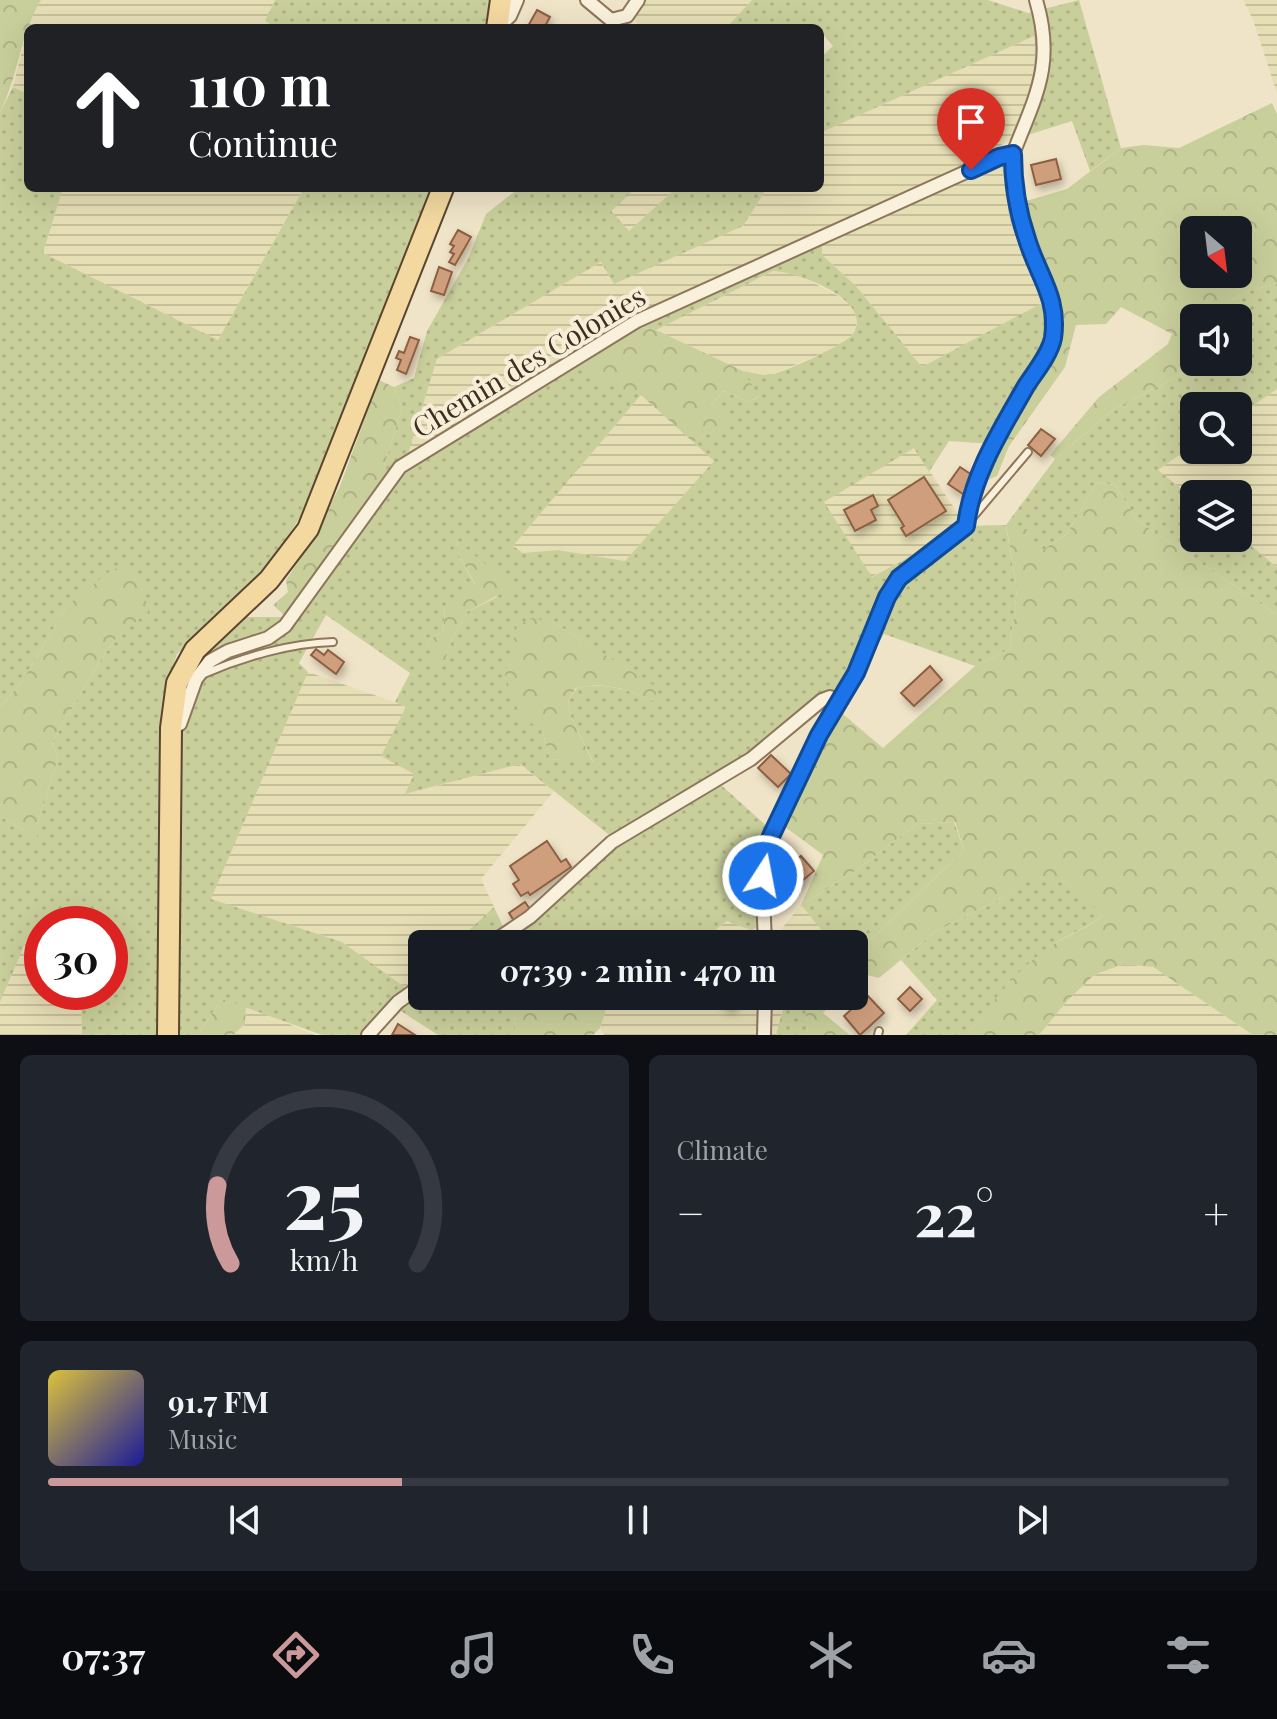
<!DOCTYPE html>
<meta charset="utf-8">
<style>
:root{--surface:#171b24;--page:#20242c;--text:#f1f3f6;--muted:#9ea1a6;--line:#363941;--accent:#cc999b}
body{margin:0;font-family:"Playfair Display",serif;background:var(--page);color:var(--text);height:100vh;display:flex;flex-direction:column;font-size:30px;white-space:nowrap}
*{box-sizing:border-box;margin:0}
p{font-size:26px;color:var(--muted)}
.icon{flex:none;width:44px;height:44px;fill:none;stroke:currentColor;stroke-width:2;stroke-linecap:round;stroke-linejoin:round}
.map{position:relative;height:1035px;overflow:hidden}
.sheet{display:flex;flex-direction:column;gap:20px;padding:20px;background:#0d0f14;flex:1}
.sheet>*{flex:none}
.banner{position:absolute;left:24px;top:24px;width:800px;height:168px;border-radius:12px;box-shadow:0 8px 32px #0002;background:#202124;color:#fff;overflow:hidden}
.needle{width:52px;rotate:152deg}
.fabs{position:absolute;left:1180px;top:216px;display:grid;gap:16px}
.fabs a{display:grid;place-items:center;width:72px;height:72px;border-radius:12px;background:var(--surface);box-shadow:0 8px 32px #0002;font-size:40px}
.speed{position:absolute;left:24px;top:906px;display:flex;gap:16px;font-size:40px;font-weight:700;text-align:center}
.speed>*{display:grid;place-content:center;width:104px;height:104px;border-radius:50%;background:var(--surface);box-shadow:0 8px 32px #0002;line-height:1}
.speed .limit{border:12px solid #d22;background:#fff;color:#111}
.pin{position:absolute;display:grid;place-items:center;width:68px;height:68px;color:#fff;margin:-82px -34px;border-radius:50% 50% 50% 0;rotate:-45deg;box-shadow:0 0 8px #0007}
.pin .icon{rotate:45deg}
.me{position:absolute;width:88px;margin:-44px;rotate:11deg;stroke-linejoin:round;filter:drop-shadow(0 0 6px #0008)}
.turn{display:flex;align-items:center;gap:28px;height:168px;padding:0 32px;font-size:36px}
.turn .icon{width:104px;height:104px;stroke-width:2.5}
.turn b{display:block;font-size:56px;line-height:68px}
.big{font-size:60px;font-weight:700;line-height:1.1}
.sheet .tile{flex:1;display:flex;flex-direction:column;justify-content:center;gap:12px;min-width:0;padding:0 28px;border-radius:12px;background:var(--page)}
.sheet .dial{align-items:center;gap:0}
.dial svg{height:208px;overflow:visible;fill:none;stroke:var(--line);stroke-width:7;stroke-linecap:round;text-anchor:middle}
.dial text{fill:var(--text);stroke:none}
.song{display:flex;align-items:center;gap:24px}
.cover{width:96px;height:96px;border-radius:12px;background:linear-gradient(135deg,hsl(50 70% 55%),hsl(240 70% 35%))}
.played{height:8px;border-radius:4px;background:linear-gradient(90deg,var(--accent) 30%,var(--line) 30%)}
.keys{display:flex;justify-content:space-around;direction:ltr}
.heat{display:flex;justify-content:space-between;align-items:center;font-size:44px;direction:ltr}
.sheet .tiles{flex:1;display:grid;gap:20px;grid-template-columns:1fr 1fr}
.tile:last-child{grid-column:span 2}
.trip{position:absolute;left:408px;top:930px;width:460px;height:80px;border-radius:12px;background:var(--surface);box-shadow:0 8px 32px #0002;font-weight:700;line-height:80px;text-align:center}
.dock{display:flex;height:128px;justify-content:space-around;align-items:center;background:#090b0e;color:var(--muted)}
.dock .icon{width:56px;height:56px}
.dock .on{color:var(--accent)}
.dock b{font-size:36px;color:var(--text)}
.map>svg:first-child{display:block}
.farmland{fill:url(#farmland-rules)}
.grass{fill:url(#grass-dots);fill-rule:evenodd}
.forest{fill:url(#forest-crowns);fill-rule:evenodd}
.building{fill:#cf9f7d;stroke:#8d5f41;stroke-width:2;filter:url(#shadow)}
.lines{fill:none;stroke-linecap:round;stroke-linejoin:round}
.lane-casing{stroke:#8d765c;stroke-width:10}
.street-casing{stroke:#8d765c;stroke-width:16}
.primary-casing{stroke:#5b4430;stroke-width:24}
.lane{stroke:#faf1dc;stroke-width:6}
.street{stroke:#faf1dc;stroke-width:12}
.primary{stroke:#f3d9a0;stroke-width:20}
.route-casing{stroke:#114b97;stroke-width:20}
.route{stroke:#1a73e8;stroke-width:14}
.labels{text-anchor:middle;stroke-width:8;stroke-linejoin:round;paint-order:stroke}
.street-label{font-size:28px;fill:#3d2e20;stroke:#f7eed8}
</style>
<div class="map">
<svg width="1277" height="1035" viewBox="0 0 1277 1035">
<defs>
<pattern id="farmland-rules" width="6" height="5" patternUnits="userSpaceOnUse" patternTransform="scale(2)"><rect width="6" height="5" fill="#e6deb5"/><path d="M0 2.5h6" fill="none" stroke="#c6bf9b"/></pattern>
<pattern id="grass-dots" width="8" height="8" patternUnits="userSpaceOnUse" patternTransform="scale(2)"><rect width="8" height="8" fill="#c9cf9b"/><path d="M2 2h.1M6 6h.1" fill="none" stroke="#aeb285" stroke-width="1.8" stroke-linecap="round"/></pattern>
<pattern id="forest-crowns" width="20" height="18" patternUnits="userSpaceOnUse" patternTransform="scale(2)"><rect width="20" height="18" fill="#c9cf9b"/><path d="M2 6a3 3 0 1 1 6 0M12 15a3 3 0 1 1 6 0" fill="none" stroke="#aeb285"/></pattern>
<filter id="shadow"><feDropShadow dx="2.5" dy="4.5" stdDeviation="4" flood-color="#0004"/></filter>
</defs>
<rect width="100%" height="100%" fill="#f0e4c8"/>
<g class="farmland">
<polygon points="41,0 275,0 266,21 276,28 28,28 28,94 13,87 30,19"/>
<polygon points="643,0 752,0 726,28 642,28 630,16"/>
<polygon points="1243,0 1277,0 1277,93 1253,20"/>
<polygon points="1034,36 1036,56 1033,77 1024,107 1009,141 959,168 639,313 407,455 437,359 601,262 614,283 743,226 767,188 820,188 820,133"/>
<polygon points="991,164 1002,165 1010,221 1045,302 922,367 856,286 822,255 822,243"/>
<polygon points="63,188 304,188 218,340 43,253"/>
<polygon points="636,188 676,188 629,231 610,211"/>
<polygon points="773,271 799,275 848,301 856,316 856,326 851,337 839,346 771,375 743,371 656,330"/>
<polygon points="1277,389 1277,567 1238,535 1238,494 1194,494 1194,499 1158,470 1194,445 1194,450 1238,450 1238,416"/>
<polygon points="641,395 715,461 625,561 558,550 523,553 513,546"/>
<polygon points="914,447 966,526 871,577 823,502"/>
<polygon points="308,672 406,706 414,774 406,794 519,764 554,791 481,879 494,907 454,944 422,944 422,974 406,988 342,942 210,899"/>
<polygon points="801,905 824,933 818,944 697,944 727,921 751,930 760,926 771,942"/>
<polygon points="28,936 42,942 42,992 81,992 82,1035 0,1035 0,1002"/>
<polygon points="1124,964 1153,967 1253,1035 1039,1035 1067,1001 1094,975"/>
<polygon points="624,996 790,996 783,1009 776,1035 604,1035 600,1028 606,1009"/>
<polygon points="246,1006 315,1035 233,1035 245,1024"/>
</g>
<g class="grass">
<polygon points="275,0 492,0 487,28 276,28 265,21"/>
<path d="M752,0h236l40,13 51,-13 42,148 -31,23 -18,-50 -63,20c15,-34 30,-67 25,-105l-214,97v-75l13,-12 -13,-15v-3l-5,-2 -89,2z"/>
<polygon points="13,87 28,94 28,188 63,188 43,253 218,340 304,188 435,188 310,502 259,580 177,654 164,694 162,1035 82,1035 81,992 110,992 110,924 42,924 42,942 28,937 0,1002 0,816 23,830 37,842 37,825 58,758 52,742 100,661 117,637 148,611 67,606 21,683 0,707 0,112"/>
<path d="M1002,165l11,2 38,128 1,48 -59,101 -44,-3 -20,31 -15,-24 -90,54 48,75 94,-51 40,-1 49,-66 59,-50 72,-37 8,-21v11h44v-44h-24c16,-24 37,-28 63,-34v105l-39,27v-10h-44v39l-36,25 36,29v39h44v-3l39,32v48l-140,-95 -22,-35 -18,-3 -30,52 -29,19 -32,-27 11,64 -7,59 -35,17 -91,-32 -47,75 -8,-8 -80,64 -28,20 49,44 -11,22 1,75 -9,4 -24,-9 -30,23h-243l40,-37 11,24 108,-93 -93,-74 -115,30 9,-20 -33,-18 25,-49 -11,-5 15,-29 -84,-58 -27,48 9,9 -97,227 131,43 64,46 16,-14v22h93l-2,6 3,33h-78l-48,-31 -27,31h-41l-100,-36 -22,32 4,4h-28l-1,-86 6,-253 17,-34 46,-45h42l52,-73 15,6 31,-84 18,-58 -8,-21 20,-9 13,-47 41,-72 18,-45 33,-26h117l-25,23 18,20 47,-43h91l-24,38 -129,58 -13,-22 -164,97 -29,95 231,-141 178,-80 5,10v12l34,31 66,81 122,-65 -34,-81zM773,271c24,1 104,29 79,64 -6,9 -73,40 -84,40 -8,0 -17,-3 -25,-4l15,26 -9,5 -25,-11 -13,13 24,15 -42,23 21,19 -89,100 -67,-11 -35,3 -10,-7 128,-151 -7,-69 22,4zM458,542l39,55 -29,14 -14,24 -13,34 -13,-28 15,-10 2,-25 30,-21 -20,-37zM553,622l104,66 -4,13c-26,-12 -48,-19 -76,-13l-9,12 3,17 22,44 -43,-2 -8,-29z"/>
<polygon points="954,822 964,850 854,956 854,944 818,944 824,933 801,905 855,871 917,824"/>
<path d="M1031,878l36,4 37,32c-16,15 -38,20 -54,33 -34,27 -57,54 -83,88h-61l31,-35 -36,-40 35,-29 66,-33z"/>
<polygon points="790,996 812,996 805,1003 808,1035 776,1035 783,1009"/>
</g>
<g class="forest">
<path d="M0,0h41c-21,35 -22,74 -41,112z"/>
<path d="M1272,103l5,11v170c-26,6 -47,10 -63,34h-20v33l-8,21 -72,37 -59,50 -5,-4 49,-58 69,-53 4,-10 -51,-27 -15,17 -30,1 -11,42 -56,79 -12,30 -19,8 74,-141 4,-27 -37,-113 48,-14 54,-41 23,-3 35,3zM1194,230h44v44h-44z"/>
<polygon points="634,326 656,330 743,371 759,396 749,402 724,391 711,404 736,419 693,442 641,395 598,381 580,361"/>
<polygon points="379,380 394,387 402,408 384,466 392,490 353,551 337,544 286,617 273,605 288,592 286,580 309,545 340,486"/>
<path d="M1097,482l18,3 22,35 140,95v420h-24l-100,-68 -29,-3 -30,11 -27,26 -28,34h-72c25,-33 52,-69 87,-91 17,-11 35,-16 49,-29l-36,-33 -36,-3 -29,19 -66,33 -57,47 -16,-4 -9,8v-26l110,-106 -9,-28 -38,2 -62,47 -54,34 22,-50 -46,-34 60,-112 46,39 92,-82 35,-17 7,-59 -11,-65 24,5 8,23 29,-19z"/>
<polygon points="458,542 514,587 468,611 454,635 441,670 434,669 428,641 443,631 445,606 475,584 455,548"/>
<polygon points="125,565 142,577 148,612 117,637 100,661 52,742 58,758 37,825 37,843 23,830 0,816 0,707 21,683 67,606 110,571"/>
<path d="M531,618l22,4 105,66 -5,13c-26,-12 -48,-20 -77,-13l-8,12 3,17 22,45 -43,-3 -8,-29 -22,-14 -15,-41 12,-49z"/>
<polygon points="515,996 624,996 606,1009 600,1028 593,1035 516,1035 513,1002"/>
<polygon points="812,996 840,996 823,1013 850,1035 808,1035 805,1003"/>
<polygon points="222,999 246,1006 245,1024 233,1035 204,1035 200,1031"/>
</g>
<g class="building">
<polygon points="537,10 550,17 544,28 527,28"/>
<polygon points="1056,159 1061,179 1036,185 1031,165"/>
<polygon points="458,230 471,237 455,265 449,262 454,254 450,252 454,246 450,244"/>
<polygon points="439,267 452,272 444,295 431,291"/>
<polygon points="410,337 419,340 406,374 397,370 401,360 396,358 399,351 404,353"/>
<polygon points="1041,429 1055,439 1041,456 1028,445"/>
<polygon points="960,467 978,479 966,496 948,484"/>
<polygon points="924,477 946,511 906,536 901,528 904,526 888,500"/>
<polygon points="873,495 878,506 871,510 876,520 855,531 844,510"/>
<polygon points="316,649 324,655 328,650 344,662 336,674 311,655"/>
<polygon points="930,666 942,680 914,706 901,693"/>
<polygon points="771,755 791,774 778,787 758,768"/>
<polygon points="547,841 561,862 566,859 571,867 530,895 528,892 521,896 513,884 519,880 510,866"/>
<polygon points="801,856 814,871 797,885 784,870"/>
<polygon points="525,902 532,912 516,924 509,913"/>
<polygon points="910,987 922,999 910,1011 898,999"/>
<polygon points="867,995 884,1013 860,1035 844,1016"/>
<polygon points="715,996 741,996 730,1009"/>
<polygon points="398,1024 415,1035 392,1035"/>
</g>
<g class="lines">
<defs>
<g id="lane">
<polyline points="968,523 1028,452"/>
<path d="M204,674c39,-17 87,-31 129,-32"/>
<polyline points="878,1035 879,1031"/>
</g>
<g id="street">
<polyline points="587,0 611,20 627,16 638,0"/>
<polyline points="498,27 510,16 517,0"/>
<polyline points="174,727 180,724 196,679 210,661 228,651 268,638 285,626 400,467 637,321 999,157 1013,154"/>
<polyline points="490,944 530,917 612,842 751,759 822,700 830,697 838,700"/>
<path d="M765,944l-3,-76 10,-34 47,-99 37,-62 31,-76 12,-19 67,-52c6,-51 35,-96 60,-140 9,-14 24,-32 27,-48 6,-42 -15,-62 -26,-99 -9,-26 -14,-58 -14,-85 23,-59 42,-90 23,-154"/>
<polyline points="368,1035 398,1002 422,985"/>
<polyline points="764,1035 765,996"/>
</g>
<g id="primary">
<polyline points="497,28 501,0"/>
<polyline points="168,1035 171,728 177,683 195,650 269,580 308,529 443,188"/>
</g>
</defs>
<use href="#lane" class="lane-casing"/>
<use href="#street" class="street-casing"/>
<use href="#primary" class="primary-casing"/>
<use href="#lane" class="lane"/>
<use href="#street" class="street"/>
<use href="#primary" class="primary"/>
</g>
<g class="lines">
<defs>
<path id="route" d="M763,876l3,-28 6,-14 47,-99 37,-62 31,-76 12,-19 67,-52c6,-51 35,-96 60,-140 9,-14 24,-32 27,-48 6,-41 -15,-62 -26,-99 -9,-26 -14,-58 -14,-85l-14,3 -28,13"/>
</defs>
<use href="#route" class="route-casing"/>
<use href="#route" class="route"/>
</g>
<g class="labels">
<g class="street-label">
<text transform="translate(529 362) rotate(-31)" y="10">Chemin des Colonies</text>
</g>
</g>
</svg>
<div class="fabs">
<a><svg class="needle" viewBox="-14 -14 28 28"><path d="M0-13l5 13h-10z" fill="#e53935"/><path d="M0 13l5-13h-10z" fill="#9ea1a6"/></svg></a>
<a><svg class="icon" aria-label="sound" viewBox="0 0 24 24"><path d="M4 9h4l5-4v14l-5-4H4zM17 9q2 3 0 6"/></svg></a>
<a><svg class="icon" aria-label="search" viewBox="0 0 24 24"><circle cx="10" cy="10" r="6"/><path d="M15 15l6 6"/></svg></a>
<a><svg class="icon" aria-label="layers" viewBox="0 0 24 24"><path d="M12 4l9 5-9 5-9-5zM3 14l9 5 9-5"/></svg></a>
</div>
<div class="speed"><div class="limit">30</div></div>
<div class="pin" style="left:971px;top:170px;background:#d93025"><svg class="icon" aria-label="arrive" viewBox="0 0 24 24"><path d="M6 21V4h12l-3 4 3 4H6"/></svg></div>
<svg class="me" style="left:763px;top:876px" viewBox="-20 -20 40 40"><circle r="17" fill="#1a73e8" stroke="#fff" stroke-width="3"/><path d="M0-11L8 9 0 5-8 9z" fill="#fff"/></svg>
<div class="trip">07:39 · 2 min · 470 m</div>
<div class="banner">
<div class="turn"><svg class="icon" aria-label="ahead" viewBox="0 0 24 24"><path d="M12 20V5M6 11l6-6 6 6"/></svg><div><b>110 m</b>Continue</div></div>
</div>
</div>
<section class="sheet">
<div class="tiles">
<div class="tile dial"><svg viewBox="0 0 100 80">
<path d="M14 69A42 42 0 1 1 86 69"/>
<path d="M14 69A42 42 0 0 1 9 39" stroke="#cc999b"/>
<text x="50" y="56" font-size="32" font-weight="700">25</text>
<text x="50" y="72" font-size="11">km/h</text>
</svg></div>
<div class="tile"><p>Climate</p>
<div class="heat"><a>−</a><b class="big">22°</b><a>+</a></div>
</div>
<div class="tile">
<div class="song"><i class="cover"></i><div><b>91.7 FM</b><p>Music</p></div></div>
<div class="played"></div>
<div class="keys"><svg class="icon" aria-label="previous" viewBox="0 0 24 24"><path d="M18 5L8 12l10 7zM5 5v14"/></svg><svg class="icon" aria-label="pause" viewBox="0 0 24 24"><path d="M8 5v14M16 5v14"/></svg><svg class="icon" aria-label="next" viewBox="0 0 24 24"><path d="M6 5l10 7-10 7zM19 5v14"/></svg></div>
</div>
</div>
</section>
<nav class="dock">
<b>07:37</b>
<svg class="icon on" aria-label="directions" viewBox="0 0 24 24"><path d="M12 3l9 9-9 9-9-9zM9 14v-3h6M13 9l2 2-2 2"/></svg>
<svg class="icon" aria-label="music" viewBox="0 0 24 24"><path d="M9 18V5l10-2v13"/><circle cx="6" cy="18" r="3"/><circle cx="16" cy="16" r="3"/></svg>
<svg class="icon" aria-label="phone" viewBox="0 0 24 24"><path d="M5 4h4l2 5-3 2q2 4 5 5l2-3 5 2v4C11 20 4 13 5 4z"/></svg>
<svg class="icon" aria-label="climate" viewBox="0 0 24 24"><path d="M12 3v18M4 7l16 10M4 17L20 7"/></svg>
<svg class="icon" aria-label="car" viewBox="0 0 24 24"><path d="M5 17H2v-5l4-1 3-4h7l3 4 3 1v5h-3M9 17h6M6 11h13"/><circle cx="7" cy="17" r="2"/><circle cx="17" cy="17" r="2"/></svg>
<svg class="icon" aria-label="filters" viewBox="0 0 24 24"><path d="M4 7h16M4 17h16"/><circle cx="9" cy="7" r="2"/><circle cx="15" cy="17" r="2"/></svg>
</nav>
